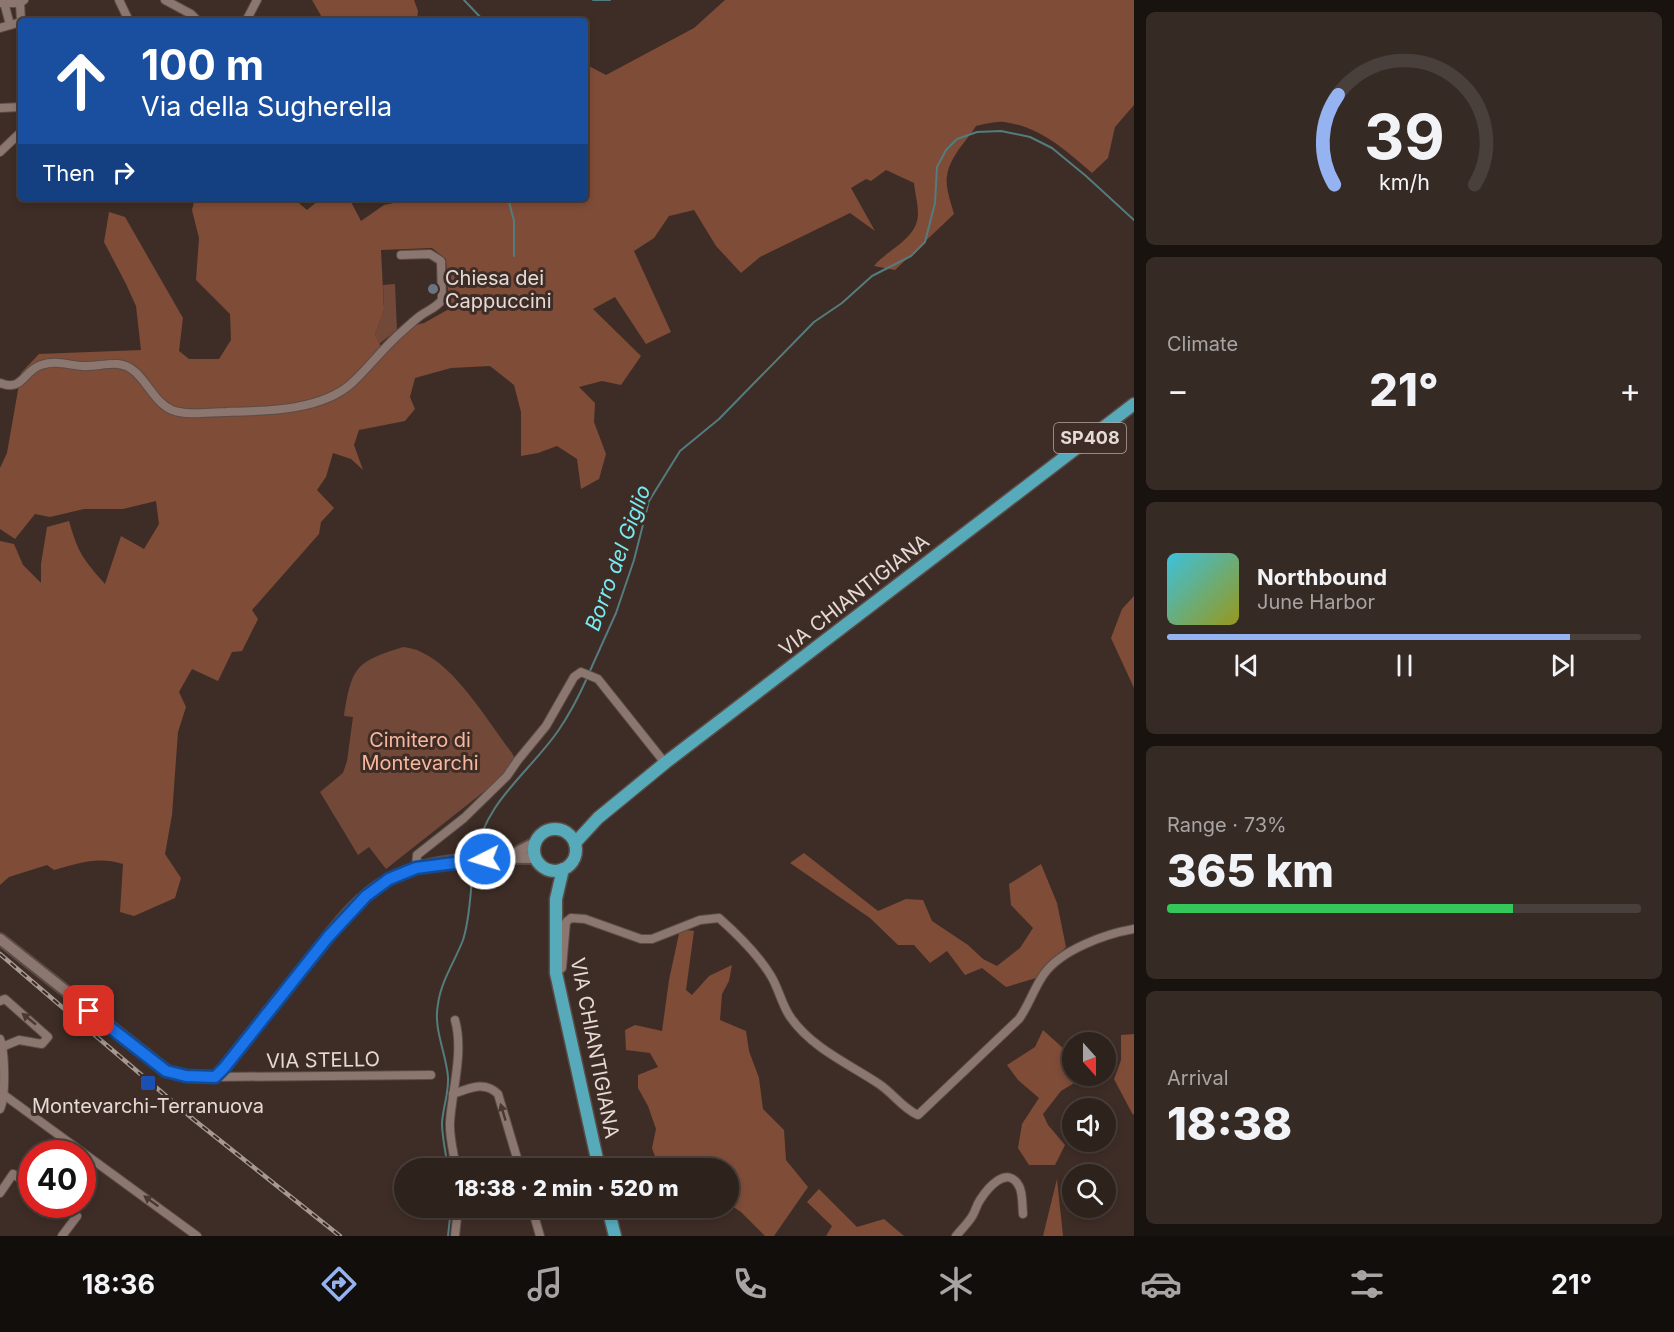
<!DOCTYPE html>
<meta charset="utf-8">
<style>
:root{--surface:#2e221c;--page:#362a25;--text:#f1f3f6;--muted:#a7a4a3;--line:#493f3b;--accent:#95b2f1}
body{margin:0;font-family:Inter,sans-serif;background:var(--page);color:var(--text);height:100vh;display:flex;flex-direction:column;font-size:22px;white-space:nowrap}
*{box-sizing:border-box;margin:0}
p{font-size:20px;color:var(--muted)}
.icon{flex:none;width:33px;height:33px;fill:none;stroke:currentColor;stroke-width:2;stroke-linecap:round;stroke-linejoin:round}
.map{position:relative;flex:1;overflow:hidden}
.sheet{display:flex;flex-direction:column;gap:12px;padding:12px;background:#19130f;width:540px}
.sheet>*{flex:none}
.guide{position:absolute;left:18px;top:18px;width:570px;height:183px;border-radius:6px;box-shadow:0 3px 9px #0003,0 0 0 2px var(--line);background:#1a4fa0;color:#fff;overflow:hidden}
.needle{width:39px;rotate:159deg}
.fabs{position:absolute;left:1062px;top:1032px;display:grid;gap:12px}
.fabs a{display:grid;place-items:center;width:54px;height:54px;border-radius:50%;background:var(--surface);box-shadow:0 3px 9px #0003,0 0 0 2px var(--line);font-size:30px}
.speed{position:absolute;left:18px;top:1140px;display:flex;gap:12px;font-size:30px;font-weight:700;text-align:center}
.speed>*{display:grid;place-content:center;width:78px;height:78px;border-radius:50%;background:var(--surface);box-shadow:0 3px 9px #0003,0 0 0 2px var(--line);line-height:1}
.speed .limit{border:9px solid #d22;background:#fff;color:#111}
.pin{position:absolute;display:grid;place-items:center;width:51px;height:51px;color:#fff;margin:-26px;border-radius:12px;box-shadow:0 3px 9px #0006}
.me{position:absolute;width:66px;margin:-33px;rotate:265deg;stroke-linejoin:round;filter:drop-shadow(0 0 4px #0008)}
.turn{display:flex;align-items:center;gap:21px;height:126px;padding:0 24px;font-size:27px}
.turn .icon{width:78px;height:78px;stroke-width:2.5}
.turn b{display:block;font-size:42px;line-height:51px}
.then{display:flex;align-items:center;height:57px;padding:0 24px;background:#0003;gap:12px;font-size:22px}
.big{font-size:45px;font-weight:800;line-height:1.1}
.sheet .card{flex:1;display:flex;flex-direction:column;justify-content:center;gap:9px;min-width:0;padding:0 21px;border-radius:9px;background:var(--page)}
.sheet .dial{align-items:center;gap:0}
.dial svg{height:156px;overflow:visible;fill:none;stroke:var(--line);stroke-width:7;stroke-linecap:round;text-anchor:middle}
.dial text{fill:var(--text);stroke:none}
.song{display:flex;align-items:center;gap:18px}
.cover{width:72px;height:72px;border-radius:9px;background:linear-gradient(135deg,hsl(190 70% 55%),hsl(60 70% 35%))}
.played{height:6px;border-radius:3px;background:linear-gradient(90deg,var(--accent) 85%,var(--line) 85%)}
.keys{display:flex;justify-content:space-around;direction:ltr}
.heat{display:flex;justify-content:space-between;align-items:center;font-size:33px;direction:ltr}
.charge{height:9px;border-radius:4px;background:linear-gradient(90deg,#34c759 73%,var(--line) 0)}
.trip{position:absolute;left:394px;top:1158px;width:345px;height:60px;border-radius:30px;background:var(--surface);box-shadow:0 3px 9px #0003,0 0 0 2px var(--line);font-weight:800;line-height:60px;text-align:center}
.menu{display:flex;height:96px;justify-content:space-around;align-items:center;background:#120e0b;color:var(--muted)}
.menu .icon{width:42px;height:42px}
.menu .selected{color:var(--accent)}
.menu b{font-size:27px;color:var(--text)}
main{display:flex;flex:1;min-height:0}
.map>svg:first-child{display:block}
.green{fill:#724938}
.forest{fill:#7f4c38;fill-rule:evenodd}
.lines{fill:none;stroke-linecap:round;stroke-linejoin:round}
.stream{stroke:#547c7e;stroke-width:2}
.street-casing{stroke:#5a4c46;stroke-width:10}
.secondary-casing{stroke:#5a4c46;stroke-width:14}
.primary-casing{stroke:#5a4c46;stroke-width:15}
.street{stroke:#8b776f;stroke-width:8}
.secondary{stroke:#8b776f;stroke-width:10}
.primary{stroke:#57aaba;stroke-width:12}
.rail-casing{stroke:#a69993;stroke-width:4.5}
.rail{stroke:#3e2d26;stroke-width:2;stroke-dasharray:7;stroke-linecap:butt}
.oneway{fill:#4a3831}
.route-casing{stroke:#114b97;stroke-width:15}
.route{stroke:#1a73e8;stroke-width:10}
.worship-dot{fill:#6b7280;stroke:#3e2d26;stroke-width:2}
.transit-dot{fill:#1a4fb4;stroke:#3e2d26;stroke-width:2}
.labels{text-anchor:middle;stroke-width:6;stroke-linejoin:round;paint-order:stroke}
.shield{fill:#3e2d26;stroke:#b3a6a0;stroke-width:1.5}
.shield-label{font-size:18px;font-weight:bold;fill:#e5dad5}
.poi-label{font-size:20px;fill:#e5dad5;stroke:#3e2d26;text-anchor:start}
.street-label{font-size:20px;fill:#e5dad5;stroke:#3e2d26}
.park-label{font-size:20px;fill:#f8b69c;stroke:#3e2d26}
.water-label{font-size:21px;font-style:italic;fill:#77ebf3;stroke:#3e2d26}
</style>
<main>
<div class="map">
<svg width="1134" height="1236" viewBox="0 0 1134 1236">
<rect width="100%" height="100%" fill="#3e2d26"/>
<g class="green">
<polygon points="395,284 397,330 379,344 375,335 384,310 383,285"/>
<path d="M403,647c6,1 13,2 18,5 35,15 68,71 91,101l3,6 -10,16 -119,94 -17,-22 -11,8 -38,-63 23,-19 4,-12 6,-44 -9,-1c8,-49 11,-54 59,-69z"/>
</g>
<g class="forest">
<polygon points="312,0 414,0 418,11 417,21 324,21"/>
<path d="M725,0h409v105l-19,22 -7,31 -16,15c-27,-23 -51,-46 -88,-51 -8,-1 -19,2 -28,4 -10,16 -26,30 -29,50 -2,11 4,27 7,38l-59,56 -21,-4c12,-15 38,-25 43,-45 3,-10 -2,-27 -3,-38l-28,-13 -15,11 -5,-2 -15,9 24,43 -25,-18 -90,44 -19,16 -25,-27 -22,-36 -25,6 -15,22 -20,13 37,81 -25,12 -31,-47 -22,12 48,47 -20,29 -19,-4 -23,6 16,16 -1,19 12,32 -7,25 -18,10 -4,-30 -20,-13 -19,7 -17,3v-44l-7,-27 -24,-19 -39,2 -36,10 -5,19 5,12 -10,12 -46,9 -5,15 9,25 -12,-11 -18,-6 -7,24 -9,13 17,18 -13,14 -2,12 -67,76 6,9 -16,32 -10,1 -14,29 -26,-12 -13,23 7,15 -8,25 -6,83 -7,39 16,24 -6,20 -41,18 -14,-4 3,-48c-25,-8 -44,-1 -69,6l-7,-5 -38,12 -9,8v-344l14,3 9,21 18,18v-19l6,-37 22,-6c9,32 14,38 36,63l16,-48 23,13 15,-25 -3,-23 -33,8h-39l-34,8 -15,-3 -20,25 -15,-10v-61l7,-15 14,-80 18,-19 102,-4 -5,-44 -10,-22 -22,-42 5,-30 16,5 58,101 -4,33 10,8h30l12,-19 -1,-26 -34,-34 3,-42 -7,-28 3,-12h98l14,12 12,-10 30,-2 12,23 23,-16 24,-5v-2h177v-134l21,11 88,-47zM432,248l14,11 3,50 -25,14 -13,3 -27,26 -9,-17 9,-25 -3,-60z"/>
<polygon points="1134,596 1134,688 1111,638 1122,609"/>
<polygon points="804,853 878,911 906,899 923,900 932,921 968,945 983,959 997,966 1020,948 1033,928 1011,905 1009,884 1041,864 1057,903 1066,947 1036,978 1006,987 982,968 965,975 947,951 930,963 914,945 898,945 870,918 790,863"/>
<polygon points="680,929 694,931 686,990 692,995 709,976 732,965 729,981 722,994 720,1020 746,1031 749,1051 759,1078 763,1109 784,1130 786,1160 808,1187 774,1236 765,1236 741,1212 729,1204 729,1168 659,1168 652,1148 656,1129 648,1106 638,1088 638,1075 658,1067 650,1053 626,1050 625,1030 635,1025 662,1031 669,980"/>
<polygon points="1043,1030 1064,1049 1072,1048 1072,1076 1082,1076 1079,1080 1061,1091 1043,1114 1048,1125 1065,1145 1055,1165 1029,1165 1018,1148 1022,1124 1039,1098 1018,1080 1007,1065 1035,1047"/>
<polygon points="1134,1034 1134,1113 1133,1115 1114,1079 1121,1060 1121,1035"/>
<polygon points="1057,1179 1063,1236 1043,1236"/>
<polygon points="819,1189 857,1227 884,1219 904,1236 826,1236 832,1226 807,1202"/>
</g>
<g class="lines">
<g class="stream">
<polyline points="464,0 484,21"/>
<polyline points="593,0 610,0"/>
<polyline points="508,198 514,221 514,256"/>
<polyline points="589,673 616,613 634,560 649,501 680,451 719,419 814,322 842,303 872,276 911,256 925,242 935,203 937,167 946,150 957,139 977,132 1001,131 1030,137 1052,148 1086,176 1134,220"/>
<path d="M475,857c10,-56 53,-83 83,-126 11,-16 21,-35 29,-53"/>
<path d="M448,1168c-2,-14 -6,-31 -6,-45 1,-16 7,-30 6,-46 -2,-25 -15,-48 -10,-73 3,-23 17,-43 25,-64 8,-25 7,-52 11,-78"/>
<polyline points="448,1236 451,1208"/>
</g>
<defs>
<g id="street">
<polyline points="119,0 129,21"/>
<polyline points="165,0 191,14 198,21"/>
<polyline points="4,2 10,25"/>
<polyline points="0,3 20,3 24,0"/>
<polyline points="20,3 21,21"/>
<polyline points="246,21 257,0"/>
<polyline points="0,28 21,22"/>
<polyline points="0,108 21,107"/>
<polyline points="0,152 21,132"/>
<path d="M0,383c23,9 23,-12 41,-18 16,-5 26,0 41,1 12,1 24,-3 36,-2 25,2 32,37 54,46 16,6 37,2 54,2 40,-1 95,-1 126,-29 16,-15 29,-32 44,-46 8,-7 16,-15 24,-21 8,-6 16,-8 22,-16l-1,-39 -11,-7 -29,1"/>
<polyline points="416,868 417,855 464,818 507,776 518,760 546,726 574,677 581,672 598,679 665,763"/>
<path d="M557,972l5,-4 4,-46 5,-4 14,1 56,20h11l48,-19 19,-2c18,16 40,38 52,58 8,13 11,30 20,42 21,30 58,46 88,66 14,9 23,24 39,31l101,-96c10,-14 15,-31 25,-45 17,-24 61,-40 90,-45"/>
<polyline points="0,1001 5,999 48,1037 42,1044 19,1040 2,1047"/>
<path d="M455,1020c9,32 -3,70 -5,102 -1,15 4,32 6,46"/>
<path d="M0,1039c5,13 6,58 0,70"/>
<polyline points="215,1077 431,1075"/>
<polyline points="0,1092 197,1236"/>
<path d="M453,1094c15,-5 31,-14 45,0l22,74"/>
<polyline points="0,1193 13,1174 32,1186"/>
<polyline points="59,1204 77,1216 62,1236"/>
<polyline points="532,1208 540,1236"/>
<polyline points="455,1236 458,1208"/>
<path d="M956,1236c5,-6 11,-12 15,-18 4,-5 5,-12 9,-18 7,-11 27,-36 39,-14 4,7 3,19 4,28"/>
</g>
<g id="secondary">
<polyline points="508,857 535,843"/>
<path d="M0,939l167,132 19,5 29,1 9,-9c28,-36 56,-71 85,-107 23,-29 46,-63 79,-81 40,-23 102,-23 147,-22"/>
</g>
<g id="primary">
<circle cx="555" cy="850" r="21"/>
<polyline points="575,843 598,818 665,763 1134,404"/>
<polyline points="563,869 556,899 556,973 599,1168"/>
<polyline points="608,1208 615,1236"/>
</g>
</defs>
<use href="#street" class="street-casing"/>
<use href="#secondary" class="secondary-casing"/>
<use href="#primary" class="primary-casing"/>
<use href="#street" class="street"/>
<use href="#secondary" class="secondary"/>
<use href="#primary" class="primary"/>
<defs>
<polyline id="rail" points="0,954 193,1119 340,1236"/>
</defs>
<use href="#rail" class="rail-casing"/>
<use href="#rail" class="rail"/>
</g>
<defs><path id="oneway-solid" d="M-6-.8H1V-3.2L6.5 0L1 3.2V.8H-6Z" transform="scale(1.5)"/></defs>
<g class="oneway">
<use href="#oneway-solid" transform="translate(29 1019) rotate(-141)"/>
<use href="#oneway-solid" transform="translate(503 1112) rotate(-107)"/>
<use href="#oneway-solid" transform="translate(151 1201) rotate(-144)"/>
</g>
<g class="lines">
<defs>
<polyline id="route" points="89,1011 166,1071 186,1076 215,1077 224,1068 328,937 366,896 389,879 416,868 485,859"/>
</defs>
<use href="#route" class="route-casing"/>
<use href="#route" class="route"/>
</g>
<circle class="worship-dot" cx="433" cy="289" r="6"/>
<rect class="transit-dot" x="140" y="1075" width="16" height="16" rx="3"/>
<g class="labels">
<rect class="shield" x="1054" y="423" width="72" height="30" rx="4.5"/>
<g class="shield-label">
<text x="1090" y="444">SP408</text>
</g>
<g class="poi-label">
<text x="445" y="285">Chiesa dei<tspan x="445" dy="23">Cappuccini</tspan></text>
<text x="148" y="1113" text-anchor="middle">Montevarchi-Terranuova</text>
</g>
<g class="street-label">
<text transform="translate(854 595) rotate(-38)" y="7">VIA CHIANTIGIANA</text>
<text transform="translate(595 1048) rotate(79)" y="7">VIA CHIANTIGIANA</text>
<text transform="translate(323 1060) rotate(-1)" y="7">VIA STELLO</text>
</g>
<g class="park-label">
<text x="420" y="747">Cimitero di<tspan x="420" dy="23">Montevarchi</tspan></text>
</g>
<g class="water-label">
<text transform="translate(618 558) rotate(-70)" y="7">Borro del Giglio</text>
</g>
</g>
</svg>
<div class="fabs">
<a><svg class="needle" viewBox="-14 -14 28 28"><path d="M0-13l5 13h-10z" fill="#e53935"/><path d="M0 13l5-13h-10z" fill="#a7a4a3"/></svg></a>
<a><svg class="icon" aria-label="sound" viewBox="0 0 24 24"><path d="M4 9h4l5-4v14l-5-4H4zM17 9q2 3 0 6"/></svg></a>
<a><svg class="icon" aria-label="search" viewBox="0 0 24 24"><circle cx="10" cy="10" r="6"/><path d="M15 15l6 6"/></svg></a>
</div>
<div class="speed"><div class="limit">40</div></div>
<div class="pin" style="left:89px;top:1011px;background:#d93025"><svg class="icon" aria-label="arrive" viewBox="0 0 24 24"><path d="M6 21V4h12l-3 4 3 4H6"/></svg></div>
<svg class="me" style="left:485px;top:859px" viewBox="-20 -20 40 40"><circle r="17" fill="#1a73e8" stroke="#fff" stroke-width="3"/><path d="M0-11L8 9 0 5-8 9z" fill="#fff"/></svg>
<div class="trip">18:38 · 2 min · 520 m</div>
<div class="guide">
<div class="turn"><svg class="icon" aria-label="ahead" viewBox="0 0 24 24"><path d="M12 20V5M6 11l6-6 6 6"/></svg><div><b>100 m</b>Via della Sugherella</div></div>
<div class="then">Then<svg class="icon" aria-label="right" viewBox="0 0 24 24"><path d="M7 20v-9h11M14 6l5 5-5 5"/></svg></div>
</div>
</div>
<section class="sheet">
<div class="card dial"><svg viewBox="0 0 100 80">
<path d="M14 69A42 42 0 1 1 86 69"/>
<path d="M14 69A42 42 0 0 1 16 23" stroke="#95b2f1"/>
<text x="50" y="56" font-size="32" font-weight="700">39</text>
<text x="50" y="72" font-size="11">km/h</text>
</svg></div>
<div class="card"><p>Climate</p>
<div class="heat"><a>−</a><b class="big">21°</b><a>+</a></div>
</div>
<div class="card">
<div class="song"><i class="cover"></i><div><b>Northbound</b><p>June Harbor</p></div></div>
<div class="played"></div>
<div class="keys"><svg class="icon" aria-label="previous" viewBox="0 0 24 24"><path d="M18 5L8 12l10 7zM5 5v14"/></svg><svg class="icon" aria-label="pause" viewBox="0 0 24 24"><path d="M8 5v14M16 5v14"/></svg><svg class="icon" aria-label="next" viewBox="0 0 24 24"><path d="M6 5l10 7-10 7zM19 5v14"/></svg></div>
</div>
<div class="card"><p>Range · 73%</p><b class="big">365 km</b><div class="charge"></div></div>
<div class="card"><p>Arrival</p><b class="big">18:38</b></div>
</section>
</main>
<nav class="menu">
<b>18:36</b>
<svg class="icon selected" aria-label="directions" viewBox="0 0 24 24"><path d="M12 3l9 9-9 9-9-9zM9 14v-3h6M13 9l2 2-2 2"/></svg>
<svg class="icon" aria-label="music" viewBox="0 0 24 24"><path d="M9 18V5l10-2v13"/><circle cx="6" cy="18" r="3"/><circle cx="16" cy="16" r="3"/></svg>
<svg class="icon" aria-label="phone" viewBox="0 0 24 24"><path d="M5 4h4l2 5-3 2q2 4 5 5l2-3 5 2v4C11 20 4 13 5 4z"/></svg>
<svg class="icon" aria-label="climate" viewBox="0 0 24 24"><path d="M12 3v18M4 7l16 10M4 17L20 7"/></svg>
<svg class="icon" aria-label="car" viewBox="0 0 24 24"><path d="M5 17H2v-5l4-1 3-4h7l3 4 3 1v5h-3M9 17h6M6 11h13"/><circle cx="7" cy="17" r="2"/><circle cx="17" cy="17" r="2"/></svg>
<svg class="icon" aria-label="filters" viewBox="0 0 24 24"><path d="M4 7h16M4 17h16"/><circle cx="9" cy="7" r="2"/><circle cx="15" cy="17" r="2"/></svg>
<b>21°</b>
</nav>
